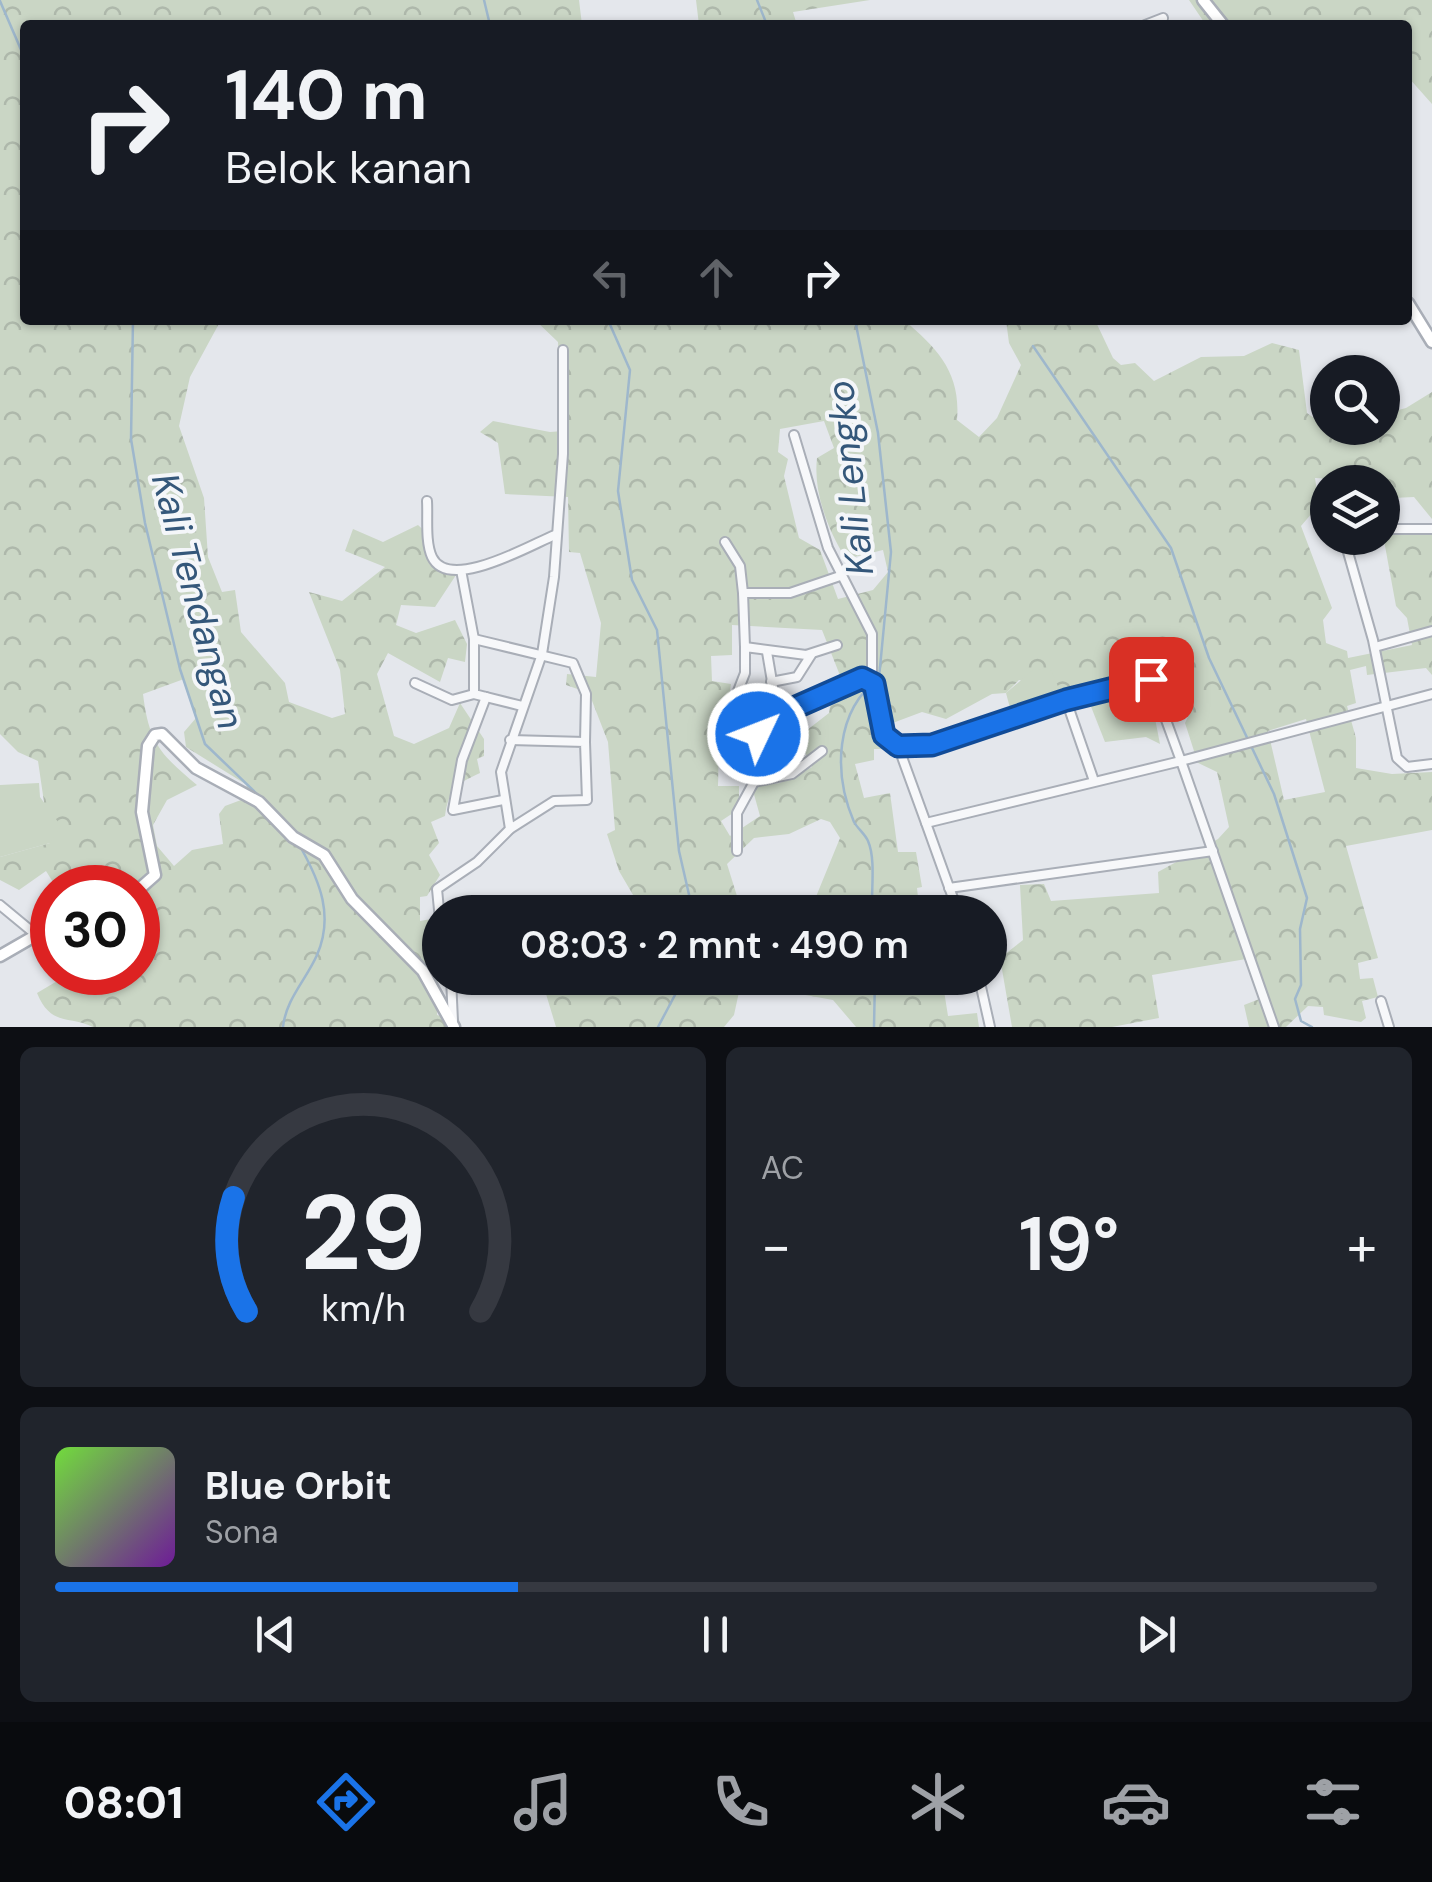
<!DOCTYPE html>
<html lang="id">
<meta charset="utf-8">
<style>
:root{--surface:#171b24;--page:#20242c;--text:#f1f3f6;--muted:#9ea1a6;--line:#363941;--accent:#1a73e8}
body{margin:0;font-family:"DM Sans",sans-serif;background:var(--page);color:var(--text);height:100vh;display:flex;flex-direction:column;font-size:38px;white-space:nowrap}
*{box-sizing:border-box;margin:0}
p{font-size:32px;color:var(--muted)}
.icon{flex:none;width:55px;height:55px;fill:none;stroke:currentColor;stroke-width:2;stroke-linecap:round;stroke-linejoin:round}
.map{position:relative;height:1027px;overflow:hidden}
.drawer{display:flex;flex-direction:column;gap:20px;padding:20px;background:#0d0f14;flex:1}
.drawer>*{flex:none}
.banner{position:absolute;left:20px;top:20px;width:1392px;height:305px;border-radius:10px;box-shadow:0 2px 8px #0004;background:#171b24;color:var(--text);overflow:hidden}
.controls{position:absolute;left:1310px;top:355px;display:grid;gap:20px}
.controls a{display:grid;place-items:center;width:90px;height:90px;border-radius:50%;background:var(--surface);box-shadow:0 2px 8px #0004;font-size:50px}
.speed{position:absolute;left:30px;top:865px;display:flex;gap:20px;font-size:50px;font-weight:700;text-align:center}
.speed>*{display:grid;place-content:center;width:130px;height:130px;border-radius:50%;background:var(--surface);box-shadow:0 2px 8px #0004;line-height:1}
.speed .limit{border:15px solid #d22;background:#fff;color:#111}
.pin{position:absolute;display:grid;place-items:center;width:85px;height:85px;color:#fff;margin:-42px;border-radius:20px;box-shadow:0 5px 15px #0006}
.me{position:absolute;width:110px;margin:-55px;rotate:47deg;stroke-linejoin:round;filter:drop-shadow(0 0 8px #0008)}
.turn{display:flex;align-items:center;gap:35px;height:210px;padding:0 40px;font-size:45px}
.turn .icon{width:130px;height:130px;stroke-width:2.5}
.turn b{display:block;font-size:70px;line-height:85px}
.lanes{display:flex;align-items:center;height:95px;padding:0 40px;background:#0003;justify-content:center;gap:50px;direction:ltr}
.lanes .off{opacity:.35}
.big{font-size:75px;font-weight:600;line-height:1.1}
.drawer .tile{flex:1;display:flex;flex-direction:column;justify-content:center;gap:15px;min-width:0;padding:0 35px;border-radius:15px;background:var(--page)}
.drawer .dial{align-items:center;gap:0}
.dial svg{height:260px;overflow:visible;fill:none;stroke:var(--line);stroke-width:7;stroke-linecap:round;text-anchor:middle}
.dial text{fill:var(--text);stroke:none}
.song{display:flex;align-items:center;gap:30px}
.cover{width:120px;height:120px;border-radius:15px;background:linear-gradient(135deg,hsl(100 70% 55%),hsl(280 70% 35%))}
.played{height:10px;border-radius:5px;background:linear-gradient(90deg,var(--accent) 35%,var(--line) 35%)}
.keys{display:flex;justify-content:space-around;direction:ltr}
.heat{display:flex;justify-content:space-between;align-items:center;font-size:55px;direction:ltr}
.drawer .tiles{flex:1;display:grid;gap:20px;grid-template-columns:1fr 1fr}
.tile:last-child{grid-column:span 2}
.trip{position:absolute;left:422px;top:895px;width:585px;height:100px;border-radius:50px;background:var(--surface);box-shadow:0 2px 8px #0004;font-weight:600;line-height:100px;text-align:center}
.menu{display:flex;height:160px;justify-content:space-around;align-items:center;background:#090b0e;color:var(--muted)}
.menu .icon{width:70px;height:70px}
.menu .selected{color:var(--accent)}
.menu b{font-size:45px;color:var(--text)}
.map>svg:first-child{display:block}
.forest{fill:url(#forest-crowns);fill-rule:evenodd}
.garden{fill:#cad6c5}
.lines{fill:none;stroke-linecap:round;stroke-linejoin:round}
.stream{stroke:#9eb7cc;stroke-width:2.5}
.street-casing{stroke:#a9aeb7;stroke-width:12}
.secondary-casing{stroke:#a9aeb7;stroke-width:15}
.street{stroke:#f7f8fa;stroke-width:8}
.secondary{stroke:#fff;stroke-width:10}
.route-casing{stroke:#114b97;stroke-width:25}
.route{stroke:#1a73e8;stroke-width:18}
.labels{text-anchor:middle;stroke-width:8;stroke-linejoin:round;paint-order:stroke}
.water-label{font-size:38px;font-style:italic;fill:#34577a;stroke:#f4f6f9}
</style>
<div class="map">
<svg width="1432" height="1027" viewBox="0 0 1432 1027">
<defs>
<pattern id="forest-crowns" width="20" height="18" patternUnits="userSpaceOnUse" patternTransform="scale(2.5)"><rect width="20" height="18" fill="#cad6c5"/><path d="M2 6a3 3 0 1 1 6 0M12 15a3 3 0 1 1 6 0" fill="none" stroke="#aeb8ab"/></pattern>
</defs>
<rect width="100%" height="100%" fill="#e4e7ec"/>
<g class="forest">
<path d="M0,0h579l3,25h-557v295h196l-31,57 -11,49 25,72 4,59 14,35 13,-2 6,42 44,51 4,19 43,16 13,-4 -5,-44 -31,-78 33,9 43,-34 -40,-16 8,-22 30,13 35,-17 13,12 6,22 21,13 -23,35 -34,-2 -5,20 20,8 39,-13 12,24 -2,18 -17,-4 -8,24 -52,-29 -11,21 17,62 20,8 35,-16 11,-25 24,36v17l-7,3 3,14c-24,11 -31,16 -35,43l-14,6 8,21 -10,12 11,20 -13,21 -7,1v24l11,-2 8,32 -2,64 8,2 2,10h-354c-24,-12 -42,0 -56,-34l27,-16v-4l74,-1v-84l-82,-1 -10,-16 -27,19 -19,-10v-23l50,-14 -12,-82 -20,-9 -18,-18zM184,679l12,39 -12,14 2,15 61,38 -6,15 -16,6 -6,8 4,30 -31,6 -18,16 -17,-20 -4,-21 14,-25 30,-15c-37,-31 -48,-42 -54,-91z"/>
<polygon points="696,0 870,0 793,12 797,25 699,25"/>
<polygon points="1189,0 1432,0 1432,104 1408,77 1408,25 1206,25"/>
<path d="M535,320h369c34,29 57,53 53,100l22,17 18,-19 24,-53 -12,-22 -3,-23h89l18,38 8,7 14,-2 19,18 47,-24 43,-1 28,-13 27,7 8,63 21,15h54l1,-14 23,-6 26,-16v127l-18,-22 -21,1 -6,8v14h-4l-1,-38 -67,-4 4,27 -18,21 31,82 -9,12 3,23 21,8 1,7 64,-13 -5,-27 -11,-12 -13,-71 49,-4v144l-6,-7 -59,7 -1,-9 -16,4 6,33 -9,3 9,32v30l36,6 40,-2v58l-86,16 32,112 -20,5 2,16 13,-1 5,19 -16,4 4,17 -5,4 -37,-7 -1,-8 -15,-1 -22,21h-37l-5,-22 23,-9 -15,-38 -100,17 7,43 -47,9h-100l-12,-69 23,-18 -3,-55 24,-1 7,17 108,-8 -1,-21 60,-33 11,-12 -12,-55 -25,-12 2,-9 -9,-28 9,-19 -18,-22 -17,-11 -100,20 -40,-11 -13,13 -14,1 -46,25 -24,-7 -32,12 -1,25h-15v11l-19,4 9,34 26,-5 8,59h18l6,35 -5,1 2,19 13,-1 2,6h-121v-8l27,-66 -10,-16 -9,-3 -32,15 -35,4 -27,26 15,48h-157l6,-7 31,4 14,-9 -17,-29 -12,-37 8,-4 -7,-88 -19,-49 -23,-8 1,-11 29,3 5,-54 -21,-70 -11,-1 -1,-55 -63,-3 -7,-51 -18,-11 13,-11 57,11 13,-1 -5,-89zM824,421l10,27 -17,10c-4,34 11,72 29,101l37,-9 5,22 -15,18 -35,9 -18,-49 -21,-12 -15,-62 4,-17 -10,-7 2,-23zM732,625l90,5 19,48 -8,7 -4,28 -31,24 14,30 -32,16 -28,4 8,29 -30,20 -9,-15 18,-12v-23h-21l1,-42 24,-14 -4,-12 -22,6 -1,-18 13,-9 2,-13 -19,-3 -1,-25 21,-1zM1306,719l19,73 -41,8 -16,-69z"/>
<polygon points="561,978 742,978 734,1015 724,1027 556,1027 546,994"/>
<polygon points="784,978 942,978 948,1016 977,1013 979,1027 856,1027 833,1000 789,992 783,986"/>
</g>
<g class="garden">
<path d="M1050,668l10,23c38,-8 80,-32 116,-9l-26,11 10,51 -14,-7 -41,5 -17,-43 -74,24 -8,-30 27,-23z"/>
<polygon points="39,783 40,797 61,826 50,843 0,857 0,785"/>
</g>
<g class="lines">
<g class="stream">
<polyline points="484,0 490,25"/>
<polyline points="757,0 767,25"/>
<polyline points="0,1 25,59"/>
<polyline points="133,320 131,439 145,523 180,669 205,744 284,820"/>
<polyline points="608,320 630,370 618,491 632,580 657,630 679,851 693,912"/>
<path d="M855,320l23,113 13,119 -12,126c-44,33 -46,95 -25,144 4,7 11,12 14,19 8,18 3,51 4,71"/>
<polyline points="1033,346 1171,548 1209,658 1274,794 1307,898 1300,929 1301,985 1295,999 1301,1021 1312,1027"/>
<path d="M283,1027c3,-28 23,-47 34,-72 17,-39 3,-73 -16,-107"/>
<polyline points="658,1027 684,978"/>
<polyline points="874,1027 875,978"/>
</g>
<defs>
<g id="street">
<polyline points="1145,25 1163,18"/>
<polyline points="794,435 828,548 872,634 872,681 880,724 885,735 898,746 926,823 1181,761 1274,1027"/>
<path d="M427,501c1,16 -2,41 5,56 17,36 100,-13 123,-22"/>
<polyline points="1382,529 1432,529"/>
<polyline points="1344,538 1373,640 1397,758 1407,767 1432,764"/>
<polyline points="725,542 740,566 743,593"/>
<polyline points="461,570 474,639 474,694 522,706"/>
<polyline points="474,639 573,663 586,694 585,742"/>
<polyline points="837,645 806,655 745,647 745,673 738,691 753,716 794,708 855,680 872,681"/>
<polyline points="745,647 743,593 790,593 840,576"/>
<polyline points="1375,647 1432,631"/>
<polyline points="767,652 777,711"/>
<polyline points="771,682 797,677 811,655"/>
<polyline points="415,683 452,700 474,694"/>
<polyline points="486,697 462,760 453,810 503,800"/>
<polyline points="1066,700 1094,781"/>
<path d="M753,716c8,29 -6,42 1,66l38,-8 30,-23"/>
<polyline points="510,740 585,742 587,800 554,801 510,829"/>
<polyline points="898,746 943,742 1066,700 1151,679 1181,761 1432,694"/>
<polyline points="926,823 958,912"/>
<polyline points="737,851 737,813 754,782"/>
<polyline points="949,888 1213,851"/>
<polyline points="0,905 35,934"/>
<polyline points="440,920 437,889 477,862 510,829 501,772 542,654 554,577 563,454 563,350"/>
<polyline points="451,978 453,1021"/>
<polyline points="979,978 990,1027"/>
<polyline points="1381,1001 1389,1027"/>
</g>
<g id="secondary">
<polyline points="1203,0 1223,25"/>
<polyline points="1408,303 1432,342"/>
<polyline points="138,890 155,875 142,812 148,746 155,735 162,734 196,768 259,802 293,837 324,855 352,899 423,971 454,1027"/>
<polyline points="0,956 52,926"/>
</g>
</defs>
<use href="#street" class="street-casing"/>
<use href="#secondary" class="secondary-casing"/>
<use href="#street" class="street"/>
<use href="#secondary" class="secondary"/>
</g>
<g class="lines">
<defs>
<polyline id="route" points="758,734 753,716 794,708 862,678 874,684 884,735 898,746 932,745 1066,700 1151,679"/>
</defs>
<use href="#route" class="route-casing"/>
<use href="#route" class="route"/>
</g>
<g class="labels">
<g class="water-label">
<text transform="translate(850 478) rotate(-96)" y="13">Kali Lengko</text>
<text transform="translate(198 601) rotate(75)" y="13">Kali Tendangan</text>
</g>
</g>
</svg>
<div class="controls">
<a><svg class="icon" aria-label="search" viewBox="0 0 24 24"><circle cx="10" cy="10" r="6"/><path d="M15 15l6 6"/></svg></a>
<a><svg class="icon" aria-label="layers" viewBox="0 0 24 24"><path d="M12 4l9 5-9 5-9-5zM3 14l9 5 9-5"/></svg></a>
</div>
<div class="speed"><div class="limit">30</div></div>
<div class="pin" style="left:1151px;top:679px;background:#d93025"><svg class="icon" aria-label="arrive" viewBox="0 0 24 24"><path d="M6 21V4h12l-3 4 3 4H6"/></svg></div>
<svg class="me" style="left:758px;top:734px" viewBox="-20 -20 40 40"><circle r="17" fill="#1a73e8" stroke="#fff" stroke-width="3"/><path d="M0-11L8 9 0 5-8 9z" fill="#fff"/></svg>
<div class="trip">08:03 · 2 mnt · 490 m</div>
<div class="banner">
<div class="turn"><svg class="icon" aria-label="right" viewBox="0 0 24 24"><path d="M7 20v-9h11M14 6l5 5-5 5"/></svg><div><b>140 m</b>Belok kanan</div></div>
<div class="lanes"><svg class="icon off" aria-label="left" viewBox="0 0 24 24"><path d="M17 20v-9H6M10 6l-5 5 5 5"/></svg><svg class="icon off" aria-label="ahead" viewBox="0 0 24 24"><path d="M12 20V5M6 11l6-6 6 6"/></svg><svg class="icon" aria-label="right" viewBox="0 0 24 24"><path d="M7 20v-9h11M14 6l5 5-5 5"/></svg></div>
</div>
</div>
<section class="drawer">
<div class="tiles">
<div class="tile dial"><svg viewBox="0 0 100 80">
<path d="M14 69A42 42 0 1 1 86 69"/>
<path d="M14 69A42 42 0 0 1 10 34" stroke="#1a73e8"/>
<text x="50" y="56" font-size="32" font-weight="700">29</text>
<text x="50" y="72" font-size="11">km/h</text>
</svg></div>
<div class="tile"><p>AC</p>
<div class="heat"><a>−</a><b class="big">19°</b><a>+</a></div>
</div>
<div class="tile">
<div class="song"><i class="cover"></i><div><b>Blue Orbit</b><p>Sona</p></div></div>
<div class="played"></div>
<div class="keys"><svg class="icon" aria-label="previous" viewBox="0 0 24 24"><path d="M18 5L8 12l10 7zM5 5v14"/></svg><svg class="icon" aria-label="pause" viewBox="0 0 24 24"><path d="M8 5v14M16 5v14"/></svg><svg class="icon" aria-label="next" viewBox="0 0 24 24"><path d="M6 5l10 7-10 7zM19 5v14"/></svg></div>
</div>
</div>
</section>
<nav class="menu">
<b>08:01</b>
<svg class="icon selected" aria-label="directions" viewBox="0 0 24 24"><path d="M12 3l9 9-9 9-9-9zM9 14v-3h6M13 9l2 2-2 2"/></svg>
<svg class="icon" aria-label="music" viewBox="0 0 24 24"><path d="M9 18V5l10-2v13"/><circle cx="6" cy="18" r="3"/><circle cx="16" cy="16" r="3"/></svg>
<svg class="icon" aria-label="phone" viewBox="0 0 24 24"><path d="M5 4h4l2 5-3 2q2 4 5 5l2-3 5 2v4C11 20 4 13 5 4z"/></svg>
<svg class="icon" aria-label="climate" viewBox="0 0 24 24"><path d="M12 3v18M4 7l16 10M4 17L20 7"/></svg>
<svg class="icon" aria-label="car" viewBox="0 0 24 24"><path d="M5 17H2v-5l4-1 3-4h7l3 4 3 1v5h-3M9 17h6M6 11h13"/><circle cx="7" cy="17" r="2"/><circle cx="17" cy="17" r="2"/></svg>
<svg class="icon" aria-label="filters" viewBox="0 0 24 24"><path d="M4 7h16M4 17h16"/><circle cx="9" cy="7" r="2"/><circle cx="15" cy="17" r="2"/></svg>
</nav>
